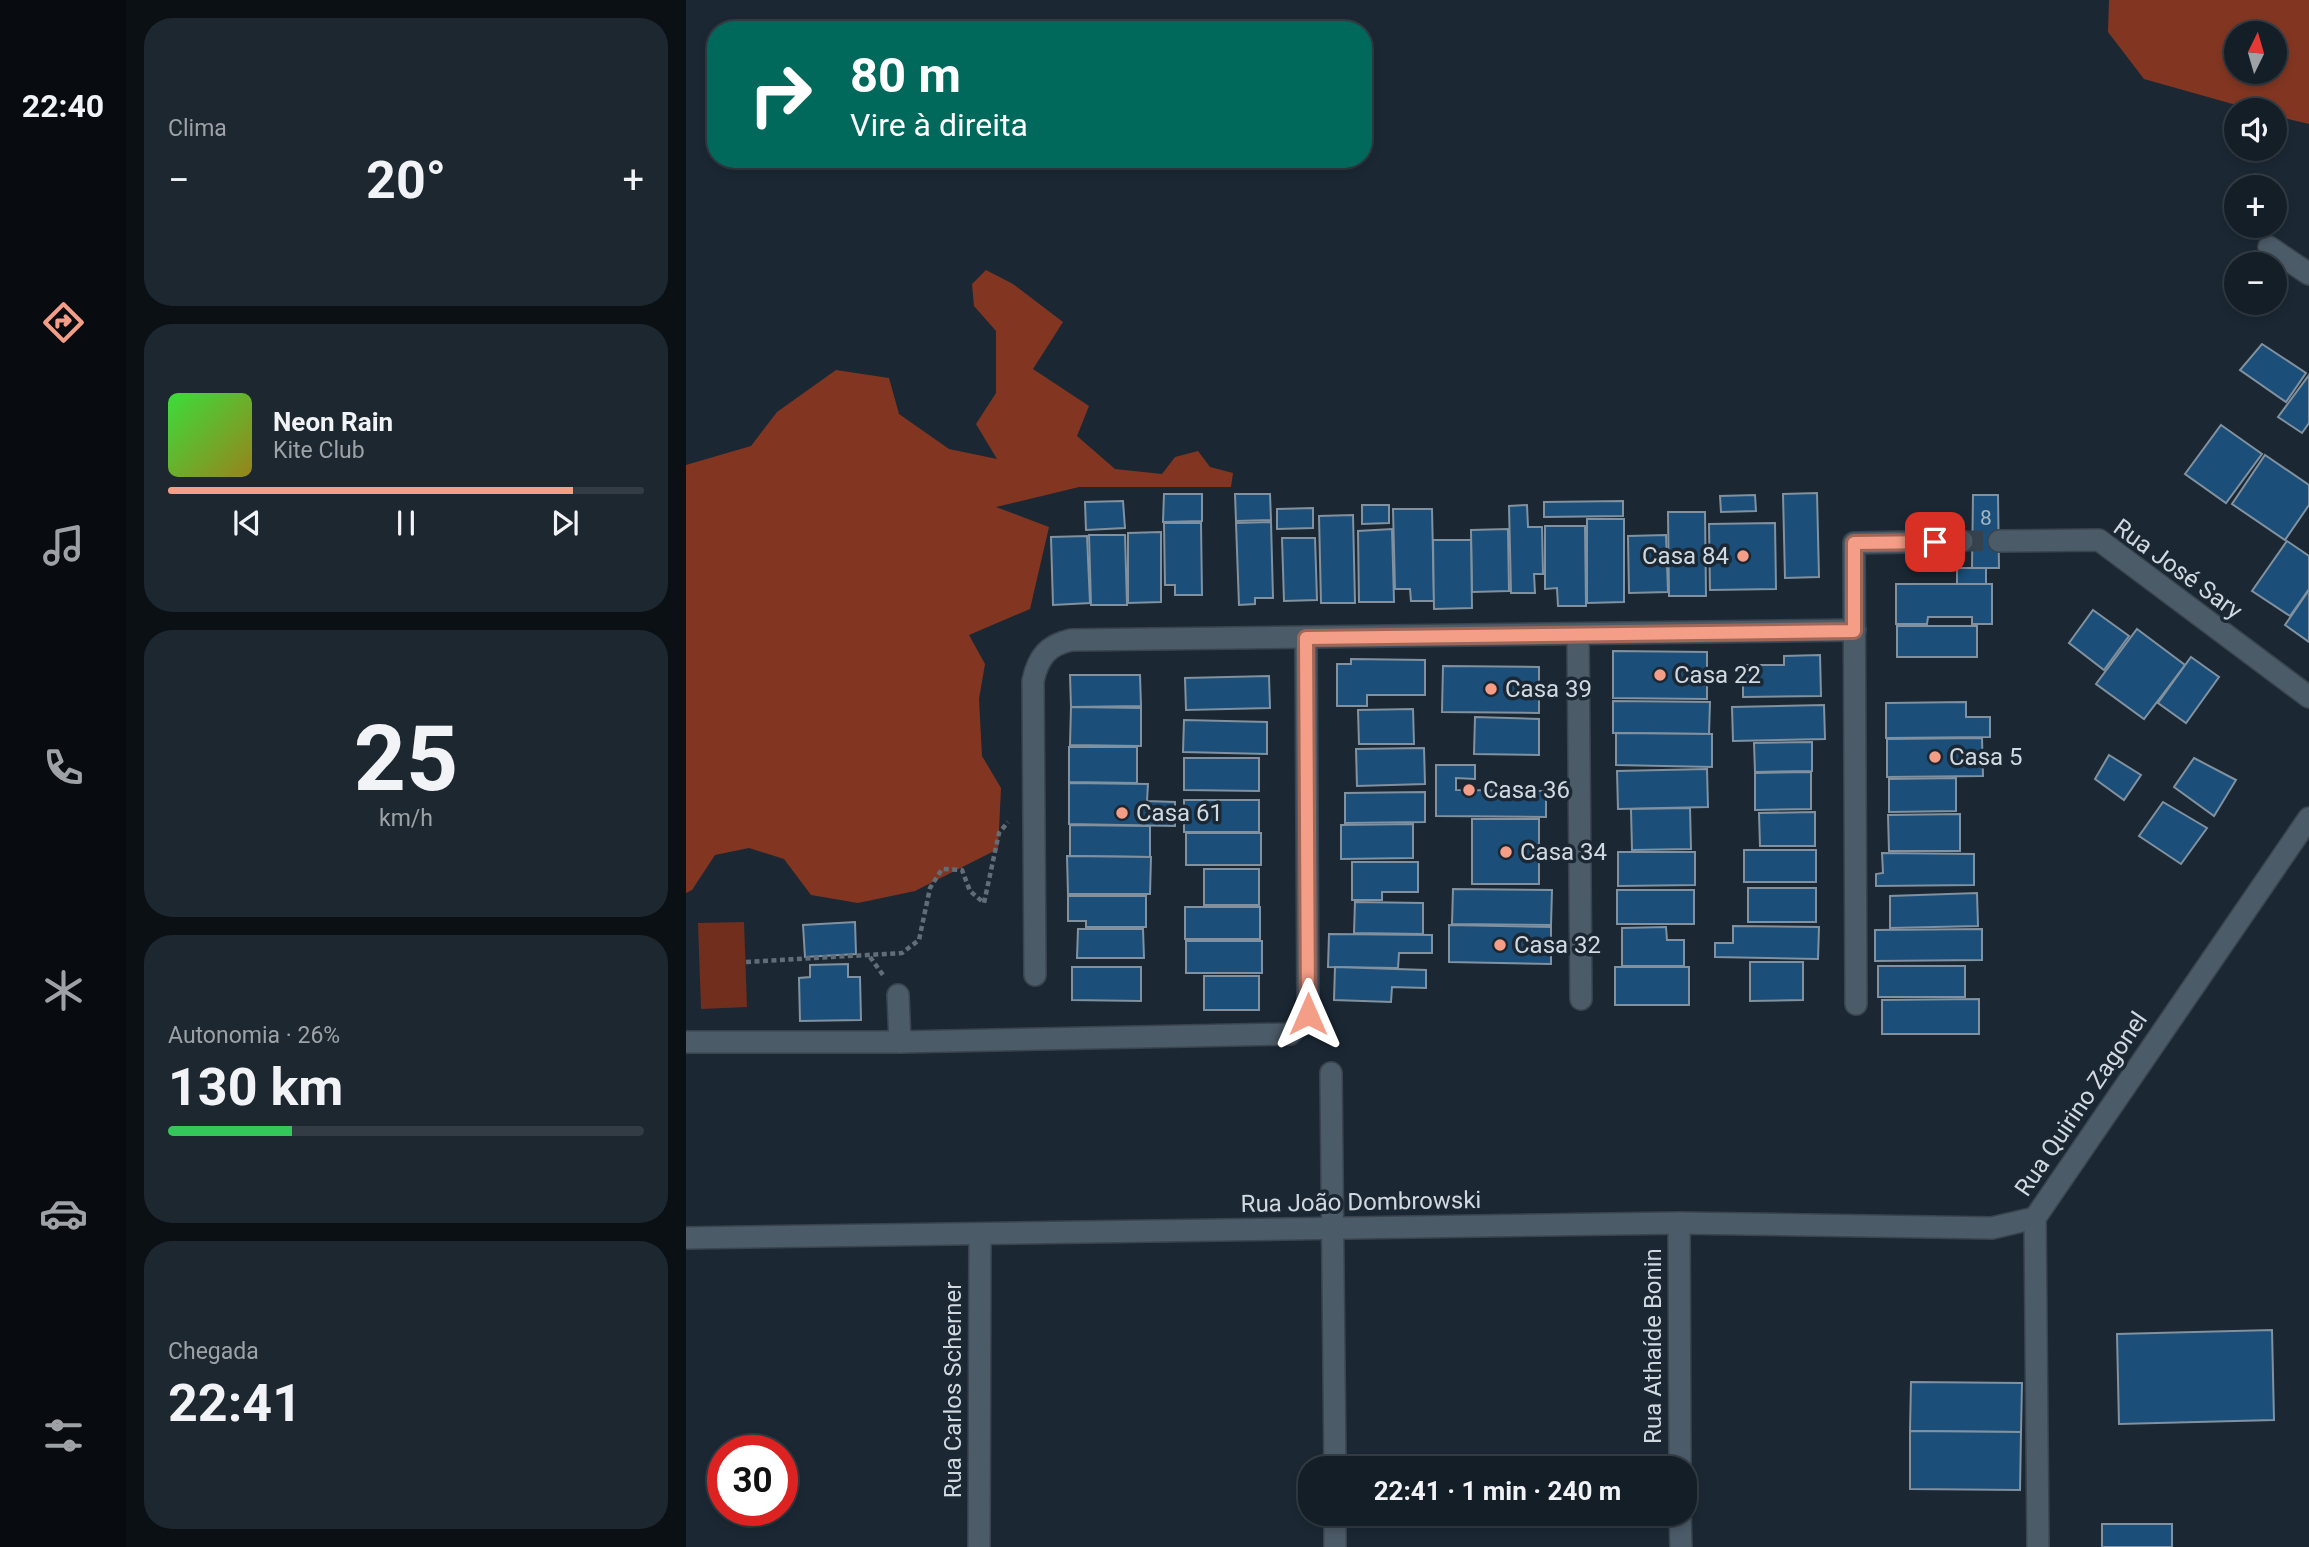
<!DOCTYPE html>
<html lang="pt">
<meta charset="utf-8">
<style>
:root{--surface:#141e27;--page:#1d272f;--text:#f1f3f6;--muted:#9da2a7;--line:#333c44;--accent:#f49e87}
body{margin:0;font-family:Roboto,sans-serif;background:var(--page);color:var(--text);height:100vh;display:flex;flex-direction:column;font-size:26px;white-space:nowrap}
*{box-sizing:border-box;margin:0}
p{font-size:23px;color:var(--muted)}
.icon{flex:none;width:38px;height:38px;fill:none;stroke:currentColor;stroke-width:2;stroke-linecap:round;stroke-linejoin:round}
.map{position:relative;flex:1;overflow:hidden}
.panel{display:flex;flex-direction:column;gap:18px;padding:18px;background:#0b1015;width:560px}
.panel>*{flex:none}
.guide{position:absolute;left:21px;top:21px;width:665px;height:147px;border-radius:28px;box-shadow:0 4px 10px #0003,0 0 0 2px var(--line);background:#00695c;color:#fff;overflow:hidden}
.needle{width:46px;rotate:5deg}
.fabs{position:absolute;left:1538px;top:21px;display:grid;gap:14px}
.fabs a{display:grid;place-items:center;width:63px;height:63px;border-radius:50%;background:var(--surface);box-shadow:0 4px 10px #0003,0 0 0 2px var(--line);font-size:35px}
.speed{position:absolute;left:21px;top:1435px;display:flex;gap:14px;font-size:35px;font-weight:700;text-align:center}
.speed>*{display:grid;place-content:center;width:91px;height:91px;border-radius:50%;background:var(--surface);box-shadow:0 4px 10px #0003,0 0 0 2px var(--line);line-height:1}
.speed .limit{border:10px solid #d22;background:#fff;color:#111}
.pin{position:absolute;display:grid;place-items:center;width:60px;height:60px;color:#fff;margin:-30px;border-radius:14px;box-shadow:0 4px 10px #0006}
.me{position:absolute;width:77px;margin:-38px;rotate:0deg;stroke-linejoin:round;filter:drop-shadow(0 0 5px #0008)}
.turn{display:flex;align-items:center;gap:24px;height:147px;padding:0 28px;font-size:32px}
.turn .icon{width:91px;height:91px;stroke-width:2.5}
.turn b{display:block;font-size:49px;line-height:60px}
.big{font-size:52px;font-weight:700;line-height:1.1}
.panel .card{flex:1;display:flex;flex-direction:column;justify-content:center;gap:10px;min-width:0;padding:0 24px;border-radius:28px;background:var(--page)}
.panel .dial{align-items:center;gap:0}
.dial b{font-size:91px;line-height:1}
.song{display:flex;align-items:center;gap:21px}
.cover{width:84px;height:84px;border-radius:10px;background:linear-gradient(135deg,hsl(120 70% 55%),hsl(50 70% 35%))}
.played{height:7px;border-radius:4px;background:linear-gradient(90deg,var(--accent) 85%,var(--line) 85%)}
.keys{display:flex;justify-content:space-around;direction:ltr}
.heat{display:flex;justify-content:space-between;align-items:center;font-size:38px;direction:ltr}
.charge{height:10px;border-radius:5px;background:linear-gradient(90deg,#34c759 26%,var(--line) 0)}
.trip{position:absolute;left:612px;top:1456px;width:399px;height:70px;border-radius:28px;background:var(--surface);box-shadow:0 4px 10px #0003,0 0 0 2px var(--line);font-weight:700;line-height:70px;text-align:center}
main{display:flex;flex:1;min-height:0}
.dock{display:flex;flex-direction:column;width:126px;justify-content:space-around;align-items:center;background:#080c10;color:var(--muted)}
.dock .icon{width:49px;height:49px}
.dock .current{color:var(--accent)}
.dock b{font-size:32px;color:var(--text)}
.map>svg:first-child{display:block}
.green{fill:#712e1c}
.forest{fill:#823621;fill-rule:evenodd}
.building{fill:#1b4e78;stroke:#81919f;stroke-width:2}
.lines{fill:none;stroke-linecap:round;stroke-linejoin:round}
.street-tunnel{stroke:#36424e;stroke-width:21;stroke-dasharray:21 10;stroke-linecap:butt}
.street-casing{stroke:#3a444e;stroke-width:24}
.secondary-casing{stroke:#3a444e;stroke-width:24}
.path{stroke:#626d78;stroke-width:4.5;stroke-dasharray:5 3.5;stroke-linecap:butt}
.street{stroke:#4c5b68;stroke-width:21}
.secondary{stroke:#4c5b68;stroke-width:21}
.route-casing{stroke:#9f6758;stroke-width:18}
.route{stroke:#f49e87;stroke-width:12}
.poi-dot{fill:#f49e87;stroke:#1b2834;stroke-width:2.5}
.labels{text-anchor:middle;stroke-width:7;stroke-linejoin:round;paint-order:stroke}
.number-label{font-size:21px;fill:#a3b6c6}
.poi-label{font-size:24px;fill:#d0d8e0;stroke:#1b2834;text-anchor:start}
.street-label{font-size:24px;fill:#d0d8e0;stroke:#1b2834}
</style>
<main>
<nav class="dock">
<b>22:40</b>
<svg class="icon current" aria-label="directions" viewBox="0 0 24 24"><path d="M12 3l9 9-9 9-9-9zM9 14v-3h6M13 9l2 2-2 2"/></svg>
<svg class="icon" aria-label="music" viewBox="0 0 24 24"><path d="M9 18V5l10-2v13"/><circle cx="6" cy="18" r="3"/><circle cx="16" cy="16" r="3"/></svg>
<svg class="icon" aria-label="phone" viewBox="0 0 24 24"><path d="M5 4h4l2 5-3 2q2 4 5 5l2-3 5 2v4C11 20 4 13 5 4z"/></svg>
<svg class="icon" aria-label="climate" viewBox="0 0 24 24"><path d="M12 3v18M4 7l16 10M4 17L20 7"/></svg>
<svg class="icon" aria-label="car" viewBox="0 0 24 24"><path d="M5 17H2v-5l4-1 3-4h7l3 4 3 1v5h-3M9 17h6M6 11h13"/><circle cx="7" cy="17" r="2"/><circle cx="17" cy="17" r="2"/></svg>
<svg class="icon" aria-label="filters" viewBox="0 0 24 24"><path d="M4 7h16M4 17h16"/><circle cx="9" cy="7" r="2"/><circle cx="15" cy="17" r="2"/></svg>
</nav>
<section class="panel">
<div class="card"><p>Clima</p>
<div class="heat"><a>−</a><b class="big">20°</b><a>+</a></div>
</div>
<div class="card">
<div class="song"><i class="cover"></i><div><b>Neon Rain</b><p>Kite Club</p></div></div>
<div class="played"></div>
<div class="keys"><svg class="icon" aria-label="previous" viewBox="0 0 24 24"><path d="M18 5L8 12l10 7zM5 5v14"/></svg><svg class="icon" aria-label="pause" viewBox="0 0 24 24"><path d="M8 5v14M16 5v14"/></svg><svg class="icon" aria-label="next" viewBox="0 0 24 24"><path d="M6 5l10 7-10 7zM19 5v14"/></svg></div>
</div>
<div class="card dial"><b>25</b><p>km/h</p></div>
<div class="card"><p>Autonomia · 26%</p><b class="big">130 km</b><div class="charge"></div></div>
<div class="card"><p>Chegada</p><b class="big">22:41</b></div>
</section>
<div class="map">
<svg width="1623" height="1547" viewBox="0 0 1623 1547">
<rect width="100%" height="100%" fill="#1b2834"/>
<polygon class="green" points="58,922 61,1007 15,1009 12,923"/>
<g class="forest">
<path d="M1423,0h200v124l-34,-8v-6h-21l-110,-31 -36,-47zM1550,33h39v39h-39z"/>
<polygon points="300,270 327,284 377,322 347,369 403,406 391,436 429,469 476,474 489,457 512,451 524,467 547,473 545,487 393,487 310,507 363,527 344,609 283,635 299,664 293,699 296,756 315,788 312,849 229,891 172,903 125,895 98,859 63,848 29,855 6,890 0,893 0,465 65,446 91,412 150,370 203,378 213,414 263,449 311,459 290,424 310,393 310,331 288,306 286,284"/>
</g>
<g class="building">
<polygon points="1576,344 1620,373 1600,402 1554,370"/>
<polygon points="1623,375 1623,423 1616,433 1592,417"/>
<polygon points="1535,425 1576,454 1540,503 1499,474"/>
<polygon points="1579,455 1623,485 1623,505 1599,540 1546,504"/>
<polygon points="1131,493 1133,577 1099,578 1097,494"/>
<polygon points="478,494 516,494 516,521 477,522"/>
<polygon points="549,494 584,494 585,520 550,521"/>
<polygon points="1069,495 1070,511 1035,512 1034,496"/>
<polygon points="1287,495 1312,495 1313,568 1286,568"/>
<polygon points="437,501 439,528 400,530 399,502"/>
<polygon points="937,501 937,516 858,517 858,502"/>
<polygon points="676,505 703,505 703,523 676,524"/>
<polygon points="841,505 842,527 856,527 857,574 848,574 849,593 825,593 823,506"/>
<polygon points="627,508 627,528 591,529 591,509"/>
<polygon points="707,509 746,509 748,601 725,601 724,589 709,589"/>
<polygon points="982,512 1019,512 1020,596 983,596"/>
<polygon points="667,515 669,603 635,603 633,516"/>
<polygon points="901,519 938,519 938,602 901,603"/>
<polygon points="585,522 587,598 569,598 569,604 553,605 550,523"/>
<polygon points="478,523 515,523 516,595 489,595 489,585 479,585"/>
<polygon points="1089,523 1090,589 1024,590 1023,524"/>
<polygon points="859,526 899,526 900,606 872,606 871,588 859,589"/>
<polygon points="706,529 708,602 673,602 672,531"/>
<polygon points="822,529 823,591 786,592 785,530"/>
<polygon points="475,532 475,602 442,603 442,533"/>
<polygon points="403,535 439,535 441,605 405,605"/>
<polygon points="980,535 982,592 943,593 942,536"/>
<polygon points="401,536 404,603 367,605 365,537"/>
<polygon points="596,538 629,538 631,600 598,601"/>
<polygon points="747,540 785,540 786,608 748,609"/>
<polygon points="1601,541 1623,556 1623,589 1604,616 1566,591"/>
<rect x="1271" y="568" width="29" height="16"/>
<polygon points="1210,584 1306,584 1306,624 1286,624 1286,617 1242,617 1241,624 1210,624"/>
<polygon points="1623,590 1623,642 1599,625"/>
<polygon points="1407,610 1443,636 1418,670 1383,643"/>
<rect x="1211" y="626" width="80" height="31"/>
<polygon points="1451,629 1499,665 1458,719 1410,684"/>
<polygon points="927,651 1021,652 1021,699 927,698"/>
<polygon points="1134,655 1135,696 1057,697 1057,665 1098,665 1098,656"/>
<polygon points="1505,657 1533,677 1500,723 1472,703"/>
<polygon points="665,659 739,660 739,695 681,695 681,706 651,706 651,664 665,664"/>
<polygon points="757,666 853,667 853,713 756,712"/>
<polygon points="384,675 454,675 455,706 385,707"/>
<polygon points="583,676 584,708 500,710 499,678"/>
<polygon points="927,701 1024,702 1023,734 927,733"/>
<polygon points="1280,702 1280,717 1304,717 1304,737 1200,738 1200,703"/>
<polygon points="1138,705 1139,739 1047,741 1046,707"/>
<polygon points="385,707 455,708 455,746 384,745"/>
<polygon points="727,709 728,744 673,744 672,710"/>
<polygon points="789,717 853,719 853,755 788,754"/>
<polygon points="498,720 581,722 581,754 497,752"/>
<polygon points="930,733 1026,734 1026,767 930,765"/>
<polygon points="1296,738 1297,776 1201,777 1201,739"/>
<polygon points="1126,742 1126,771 1069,772 1068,743"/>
<polygon points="383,747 451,747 451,783 383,782"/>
<polygon points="738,748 739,784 671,786 670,749"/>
<polygon points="1423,755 1455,775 1438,800 1409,779"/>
<polygon points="498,758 573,758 573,791 498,790"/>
<polygon points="1508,758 1550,780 1528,816 1488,787"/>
<polygon points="750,765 789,765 789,779 770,778 770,790 860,791 860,817 750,816"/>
<polygon points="1021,769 1022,807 932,809 931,771"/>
<polygon points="1125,772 1125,809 1069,810 1069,773"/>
<polygon points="1270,778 1270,811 1203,812 1203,779"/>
<polygon points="383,783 462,784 461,801 489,802 489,826 383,824"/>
<polygon points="739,792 739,822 659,823 659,793"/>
<rect x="498" y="800" width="75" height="32"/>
<polygon points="1477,802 1521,828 1495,864 1453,836"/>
<polygon points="1004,808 1005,849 946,850 945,809"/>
<polygon points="1129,812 1129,846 1074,846 1073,813"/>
<polygon points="1274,814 1274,851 1203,851 1202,815"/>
<rect x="786" y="819" width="67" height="65"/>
<polygon points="727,824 727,858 655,859 655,825"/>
<polygon points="384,825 464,826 464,857 384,856"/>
<rect x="500" y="833" width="75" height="32"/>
<rect x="1058" y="850" width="72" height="32"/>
<polygon points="932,852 1009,852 1009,885 932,886"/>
<polygon points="1196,853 1288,854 1288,885 1190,886 1190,874 1197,873"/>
<polygon points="381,856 465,857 464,894 382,894"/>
<polygon points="666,862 732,862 732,892 696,892 696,900 666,900"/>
<rect x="518" y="869" width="55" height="36"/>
<rect x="1062" y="888" width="68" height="34"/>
<polygon points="767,889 866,890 865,925 766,924"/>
<rect x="931" y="890" width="77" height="34"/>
<polygon points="1291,893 1292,926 1204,928 1204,896"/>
<polygon points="382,896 460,896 460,927 400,927 400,921 382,921"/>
<polygon points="669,902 737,903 737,934 668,933"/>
<rect x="499" y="907" width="75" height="32"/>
<polygon points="169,922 170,954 119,957 117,925"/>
<polygon points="763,925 865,927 865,964 763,962"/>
<polygon points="1047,926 1133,927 1132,959 1029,957 1029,943 1047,943"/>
<polygon points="980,927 981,940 998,940 998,966 936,966 936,928"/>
<polygon points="392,929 457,929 458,958 391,958"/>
<polygon points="1296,929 1296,960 1189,961 1189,930"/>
<polygon points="643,934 746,935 746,953 713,953 712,968 642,967"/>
<rect x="500" y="941" width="76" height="32"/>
<polygon points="1064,962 1117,962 1117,1000 1064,1001"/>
<polygon points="162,964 162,977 174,977 175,1020 114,1021 113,978 124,977 124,965"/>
<rect x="1192" y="966" width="87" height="31"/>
<polygon points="386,967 455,967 455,1001 386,1000"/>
<polygon points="649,967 740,970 740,988 706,987 705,1002 648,1000"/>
<rect x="929" y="967" width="74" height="38"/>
<rect x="518" y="976" width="55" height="34"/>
<polygon points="1293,999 1293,1034 1196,1034 1196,1000"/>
<polygon points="1586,1330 1588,1420 1433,1424 1431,1334"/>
<polygon points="1225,1382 1336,1383 1335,1432 1224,1431"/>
<polygon points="1224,1431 1335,1432 1334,1490 1224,1489"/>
<rect x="1416" y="1524" width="70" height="23"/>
</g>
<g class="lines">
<polyline class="street-tunnel" points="1276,541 1313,541"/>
<defs>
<g id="street">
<polyline points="1583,247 1623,274"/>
<polyline points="1313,541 1413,540 1623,697"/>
<polyline points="892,634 895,999"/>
<path d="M349,975l-2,-294c5,-24 15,-36 38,-41l784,-10"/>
<polyline points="212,995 214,1042"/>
<polyline points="1170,1004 1168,543 1276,541"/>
<polyline points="0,1042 214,1042 604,1034 622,1014 620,638"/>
<polyline points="645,1073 649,1468"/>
<polyline points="993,1223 994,1468"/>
<polyline points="649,1514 649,1547"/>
<polyline points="994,1514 995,1547"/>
<polyline points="293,1547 294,1234"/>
</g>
<g id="secondary">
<polyline points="0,1238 993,1223 1306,1228 1349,1218"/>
<polyline points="1352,1547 1349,1218 1623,818"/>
</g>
</defs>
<use href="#street" class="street-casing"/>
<use href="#secondary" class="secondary-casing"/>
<g class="path">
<polyline points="184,957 197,975"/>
<polyline points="60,962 216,953 233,940 244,888 256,869 276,870 284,891 298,903 313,833 322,822"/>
</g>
<use href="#street" class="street"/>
<use href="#secondary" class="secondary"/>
</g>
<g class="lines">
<defs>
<polyline id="route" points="622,1014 620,638 1168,631 1168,543 1249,542"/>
</defs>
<use href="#route" class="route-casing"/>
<use href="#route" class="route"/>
</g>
<g class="poi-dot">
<circle cx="1057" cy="556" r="7"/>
<circle cx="974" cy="675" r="7"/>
<circle cx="805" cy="689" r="7"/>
<circle cx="1249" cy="757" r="7"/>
<circle cx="783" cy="790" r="7"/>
<circle cx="436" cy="813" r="7"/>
<circle cx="820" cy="852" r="7"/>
<circle cx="814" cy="945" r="7"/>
</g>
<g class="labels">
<g class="number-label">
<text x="1300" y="525">8</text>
</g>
<g class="poi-label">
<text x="1043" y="564" text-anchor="end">Casa 84</text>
<text x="988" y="683">Casa 22</text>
<text x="819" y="697">Casa 39</text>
<text x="1263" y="765">Casa 5</text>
<text x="797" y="798">Casa 36</text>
<text x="450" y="821">Casa 61</text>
<text x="834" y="860">Casa 34</text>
<text x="828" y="953">Casa 32</text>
</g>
<g class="street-label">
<text transform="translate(1492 569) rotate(36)" y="8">Rua José Sary</text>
<text transform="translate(1395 1104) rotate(-56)" y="8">Rua Quirino Zagonel</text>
<text transform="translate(675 1202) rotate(-1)" y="8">Rua João Dombrowski</text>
<text transform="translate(967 1346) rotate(-90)" y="8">Rua Athaíde Bonin</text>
<text transform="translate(267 1390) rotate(-90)" y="8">Rua Carlos Scherner</text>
</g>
</g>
</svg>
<div class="fabs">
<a><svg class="needle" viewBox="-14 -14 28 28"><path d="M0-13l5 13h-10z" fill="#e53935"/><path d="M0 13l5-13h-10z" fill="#9da2a7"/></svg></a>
<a><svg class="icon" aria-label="sound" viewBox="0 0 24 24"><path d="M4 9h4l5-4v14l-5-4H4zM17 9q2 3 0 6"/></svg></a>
<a>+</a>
<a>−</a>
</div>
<div class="speed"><div class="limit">30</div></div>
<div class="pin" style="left:1249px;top:542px;background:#d93025"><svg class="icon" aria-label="arrive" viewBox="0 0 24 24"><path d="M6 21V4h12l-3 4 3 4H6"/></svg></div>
<svg class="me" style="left:622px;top:1014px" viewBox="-20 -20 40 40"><path d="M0-17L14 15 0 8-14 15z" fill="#f49e87" stroke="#fff" stroke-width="4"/></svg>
<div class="trip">22:41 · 1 min · 240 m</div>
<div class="guide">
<div class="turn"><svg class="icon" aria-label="right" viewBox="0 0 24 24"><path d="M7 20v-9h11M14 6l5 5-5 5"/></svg><div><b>80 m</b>Vire à direita</div></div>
</div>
</div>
</main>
